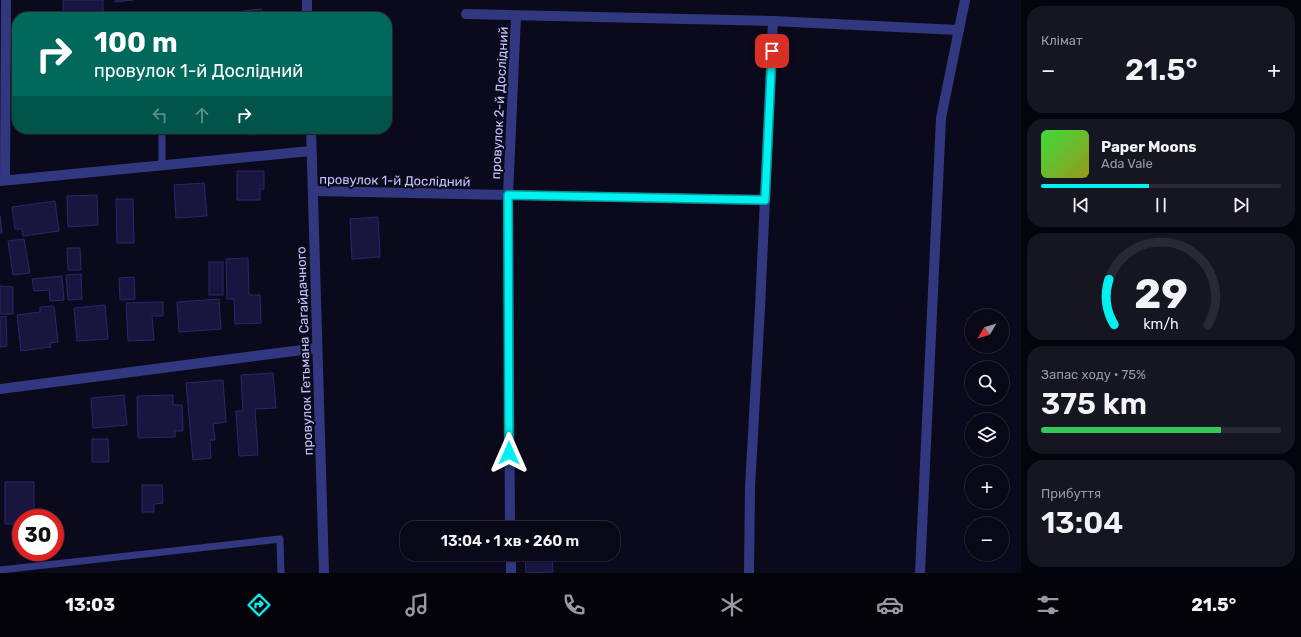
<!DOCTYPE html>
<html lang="uk">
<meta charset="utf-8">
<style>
:root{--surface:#080816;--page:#161623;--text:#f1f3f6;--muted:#989aa1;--line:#292935;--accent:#00f1ef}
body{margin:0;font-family:Rubik,sans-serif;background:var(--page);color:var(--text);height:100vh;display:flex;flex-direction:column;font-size:15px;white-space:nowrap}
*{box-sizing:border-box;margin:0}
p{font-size:13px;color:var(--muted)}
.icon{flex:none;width:22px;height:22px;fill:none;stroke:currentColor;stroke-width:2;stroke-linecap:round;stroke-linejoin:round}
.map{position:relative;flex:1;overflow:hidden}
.side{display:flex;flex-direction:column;gap:6px;padding:6px;background:#04040c;width:280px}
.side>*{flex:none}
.banner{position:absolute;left:12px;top:12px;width:380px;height:122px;border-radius:16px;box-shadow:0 1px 3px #0004,0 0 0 1px var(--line);background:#00695c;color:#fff;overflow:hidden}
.needle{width:26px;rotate:232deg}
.fabs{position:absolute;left:965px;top:309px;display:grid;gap:8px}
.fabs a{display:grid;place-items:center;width:44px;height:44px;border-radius:50%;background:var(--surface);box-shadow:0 1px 3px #0004,0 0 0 1px var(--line);font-size:20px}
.speed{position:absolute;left:12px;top:509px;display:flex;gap:8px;font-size:20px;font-weight:700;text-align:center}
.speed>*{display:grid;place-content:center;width:52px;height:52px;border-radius:50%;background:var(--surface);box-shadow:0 1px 3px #0004,0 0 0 1px var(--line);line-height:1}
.speed .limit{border:6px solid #d22;background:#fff;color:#111}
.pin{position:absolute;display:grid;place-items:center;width:34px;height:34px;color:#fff;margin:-17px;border-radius:8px;box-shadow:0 2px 6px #0006}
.me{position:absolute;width:44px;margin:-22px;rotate:0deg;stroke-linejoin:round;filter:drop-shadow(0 0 3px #0008)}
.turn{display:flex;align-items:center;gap:14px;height:84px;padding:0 16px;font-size:18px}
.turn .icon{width:52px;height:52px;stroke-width:2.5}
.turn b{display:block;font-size:28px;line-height:34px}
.lanes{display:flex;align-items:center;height:38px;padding:0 16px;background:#0003;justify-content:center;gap:20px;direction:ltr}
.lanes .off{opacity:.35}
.big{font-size:30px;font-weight:600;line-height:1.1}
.side .widget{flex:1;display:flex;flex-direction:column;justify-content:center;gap:6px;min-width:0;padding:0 14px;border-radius:16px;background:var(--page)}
.side .dial{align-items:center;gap:0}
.dial svg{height:104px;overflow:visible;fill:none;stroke:var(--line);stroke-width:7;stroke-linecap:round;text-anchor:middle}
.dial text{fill:var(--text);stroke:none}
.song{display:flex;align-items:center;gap:12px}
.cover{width:48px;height:48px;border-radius:6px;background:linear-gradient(135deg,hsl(120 70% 55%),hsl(60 70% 35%))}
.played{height:4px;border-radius:2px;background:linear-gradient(90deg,var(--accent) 45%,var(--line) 45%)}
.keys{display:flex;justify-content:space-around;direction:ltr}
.heat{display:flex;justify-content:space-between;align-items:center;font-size:22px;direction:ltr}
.charge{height:6px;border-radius:3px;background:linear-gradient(90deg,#34c759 75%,var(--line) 0)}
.trip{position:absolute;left:400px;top:521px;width:220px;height:40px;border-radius:16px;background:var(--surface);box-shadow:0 1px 3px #0004,0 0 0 1px var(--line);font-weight:600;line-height:40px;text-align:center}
.tabs{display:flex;height:64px;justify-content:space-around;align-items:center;background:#030309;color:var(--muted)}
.tabs .icon{width:28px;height:28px}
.tabs .selected{color:var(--accent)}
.tabs b{font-size:18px;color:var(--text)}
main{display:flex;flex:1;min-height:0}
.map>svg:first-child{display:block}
.building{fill:#19153f;stroke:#2c266c}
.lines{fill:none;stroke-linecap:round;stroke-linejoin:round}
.service{stroke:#32387f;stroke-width:7}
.minor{stroke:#32387f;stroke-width:10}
.route-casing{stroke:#009d9b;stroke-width:10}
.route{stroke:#00f1ef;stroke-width:7}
.labels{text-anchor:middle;stroke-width:4;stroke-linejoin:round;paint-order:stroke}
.street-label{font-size:13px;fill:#c6c6ff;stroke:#0b0a1d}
</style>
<main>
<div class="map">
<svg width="1021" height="573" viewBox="0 0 1021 573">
<rect width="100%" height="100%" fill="#0b0a1d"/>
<g class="building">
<polygon points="63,0 103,0 103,16 63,17"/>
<polygon points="115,0 133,0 115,2"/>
<polygon points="261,9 262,17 225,17 225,13"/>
<polygon points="228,129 257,129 257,135 228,134"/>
<polygon points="237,171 264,171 264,189 260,189 260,200 237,200"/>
<polygon points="204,183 207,216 176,218 174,185"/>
<polygon points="97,195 98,225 68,227 67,196"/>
<polygon points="116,199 133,199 134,243 117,243"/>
<polygon points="55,201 59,231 23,236 22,229 15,229 12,207"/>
<polygon points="0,216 2,233 0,233"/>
<polygon points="378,217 380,257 352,259 350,219"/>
<polygon points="24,239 30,273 13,275 8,241"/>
<polygon points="67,248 80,248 81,270 68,270"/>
<polygon points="248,258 249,295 260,295 261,323 235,324 234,299 227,299 226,259"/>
<rect x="209" y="262" width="14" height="33"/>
<polygon points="81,274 82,299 68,300 66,275"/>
<polygon points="62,276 64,300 50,301 49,290 34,291 32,279"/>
<polygon points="134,277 135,299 120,300 119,278"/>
<polygon points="0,286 13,287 13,314 0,314"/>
<polygon points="219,299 221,329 179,332 177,302"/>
<polygon points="163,302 163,316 152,316 154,340 128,341 126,303"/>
<polygon points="105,305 108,339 77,341 74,308"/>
<polygon points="54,306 58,342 50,343 51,347 21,351 17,315 40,312 40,307"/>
<polygon points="6,316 7,346 0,347 0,317"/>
<polygon points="273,373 276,408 255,409 258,455 239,456 236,411 243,411 241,375"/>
<polygon points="223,380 226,422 213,424 215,440 210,440 211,458 193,460 186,383"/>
<polygon points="124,395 127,425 93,428 91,398"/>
<polygon points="173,395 173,405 182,405 183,431 175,431 175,437 138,438 137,396"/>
<polygon points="92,439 108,439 109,462 92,462"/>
<polygon points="5,482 34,482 34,518 21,518 21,524 5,524"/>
<polygon points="142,485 162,485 163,503 154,504 154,512 142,512"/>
<rect x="524" y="525" width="27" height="3"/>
<polygon points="525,554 552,554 553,572 526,573"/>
</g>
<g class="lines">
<g class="service">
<polyline points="162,165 162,129"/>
<polyline points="0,570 280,539 281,573"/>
</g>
<g class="minor">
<polyline points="307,0 307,17"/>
<polyline points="466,14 773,21 958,30"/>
<polyline points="311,129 324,573"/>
<polyline points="5,180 6,0"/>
<polyline points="0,181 311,151"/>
<polyline points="313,191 765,200"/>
<polyline points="0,389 317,348"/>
<polyline points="510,528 508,195 516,16"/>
<polyline points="511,554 511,573"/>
<polyline points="749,573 750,488 760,308 773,21"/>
<polyline points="920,573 941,118 965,0"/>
</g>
</g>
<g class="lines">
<defs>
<polyline id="route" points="509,453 508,195 765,200 772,51"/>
</defs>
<use href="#route" class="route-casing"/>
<use href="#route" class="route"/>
</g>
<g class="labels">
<g class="street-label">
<text transform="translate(499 103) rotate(-87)" y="5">провулок 2-й Дослідний</text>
<text transform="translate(395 180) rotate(1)" y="5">провулок 1-й Дослідний</text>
<text transform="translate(304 351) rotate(-92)" y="5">провулок Гетьмана Сагайдачного</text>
</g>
</g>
</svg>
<div class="fabs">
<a><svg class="needle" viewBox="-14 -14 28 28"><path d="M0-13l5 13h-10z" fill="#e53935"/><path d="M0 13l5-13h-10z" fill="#989aa1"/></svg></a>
<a><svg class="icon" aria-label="search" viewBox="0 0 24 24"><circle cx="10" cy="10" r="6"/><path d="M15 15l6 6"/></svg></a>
<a><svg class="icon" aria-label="layers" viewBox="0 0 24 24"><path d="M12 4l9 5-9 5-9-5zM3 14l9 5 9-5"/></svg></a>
<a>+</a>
<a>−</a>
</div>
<div class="speed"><div class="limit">30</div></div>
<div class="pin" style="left:772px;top:51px;background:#d93025"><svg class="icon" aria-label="arrive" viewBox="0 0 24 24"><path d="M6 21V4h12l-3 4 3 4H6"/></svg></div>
<svg class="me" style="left:509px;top:453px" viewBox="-20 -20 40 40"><path d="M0-17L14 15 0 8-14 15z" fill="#00f1ef" stroke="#fff" stroke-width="4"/></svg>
<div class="trip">13:04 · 1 хв · 260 m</div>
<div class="banner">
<div class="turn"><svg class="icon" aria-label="right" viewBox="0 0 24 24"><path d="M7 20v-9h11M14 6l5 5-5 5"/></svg><div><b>100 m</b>провулок 1-й Дослідний</div></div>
<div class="lanes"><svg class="icon off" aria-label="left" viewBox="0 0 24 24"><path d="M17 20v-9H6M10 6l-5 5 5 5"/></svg><svg class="icon off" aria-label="ahead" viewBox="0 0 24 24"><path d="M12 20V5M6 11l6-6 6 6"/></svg><svg class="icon" aria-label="right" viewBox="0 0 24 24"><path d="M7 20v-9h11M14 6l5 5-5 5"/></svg></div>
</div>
</div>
<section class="side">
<div class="widget"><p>Клімат</p>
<div class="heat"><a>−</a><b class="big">21.5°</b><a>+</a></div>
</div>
<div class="widget">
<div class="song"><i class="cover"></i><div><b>Paper Moons</b><p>Ada Vale</p></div></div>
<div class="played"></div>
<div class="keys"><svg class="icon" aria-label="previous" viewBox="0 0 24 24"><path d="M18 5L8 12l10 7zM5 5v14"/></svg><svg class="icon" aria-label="pause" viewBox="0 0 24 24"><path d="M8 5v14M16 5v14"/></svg><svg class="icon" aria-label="next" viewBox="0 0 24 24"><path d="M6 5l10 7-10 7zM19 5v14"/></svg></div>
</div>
<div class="widget dial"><svg viewBox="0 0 100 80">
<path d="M14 69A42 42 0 1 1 86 69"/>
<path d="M14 69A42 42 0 0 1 10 34" stroke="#00f1ef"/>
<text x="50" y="56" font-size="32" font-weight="700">29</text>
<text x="50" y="72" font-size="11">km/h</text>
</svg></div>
<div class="widget"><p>Запас ходу · 75%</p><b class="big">375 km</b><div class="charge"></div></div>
<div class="widget"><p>Прибуття</p><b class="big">13:04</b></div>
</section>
</main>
<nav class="tabs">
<b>13:03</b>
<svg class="icon selected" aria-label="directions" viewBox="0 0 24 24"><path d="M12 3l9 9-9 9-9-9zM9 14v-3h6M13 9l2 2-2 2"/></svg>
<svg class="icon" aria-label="music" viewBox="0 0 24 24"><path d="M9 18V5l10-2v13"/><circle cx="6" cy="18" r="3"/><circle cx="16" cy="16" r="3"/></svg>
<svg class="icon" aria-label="phone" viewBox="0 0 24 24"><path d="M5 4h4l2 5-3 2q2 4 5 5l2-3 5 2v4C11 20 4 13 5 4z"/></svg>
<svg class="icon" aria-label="climate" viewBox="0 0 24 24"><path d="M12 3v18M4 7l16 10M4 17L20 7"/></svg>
<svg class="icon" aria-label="car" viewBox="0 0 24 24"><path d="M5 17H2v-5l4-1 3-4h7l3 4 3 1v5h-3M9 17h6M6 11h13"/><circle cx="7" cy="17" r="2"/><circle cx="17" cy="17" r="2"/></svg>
<svg class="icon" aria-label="filters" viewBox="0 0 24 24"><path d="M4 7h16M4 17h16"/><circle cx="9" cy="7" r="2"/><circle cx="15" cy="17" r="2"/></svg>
<b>21.5°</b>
</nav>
